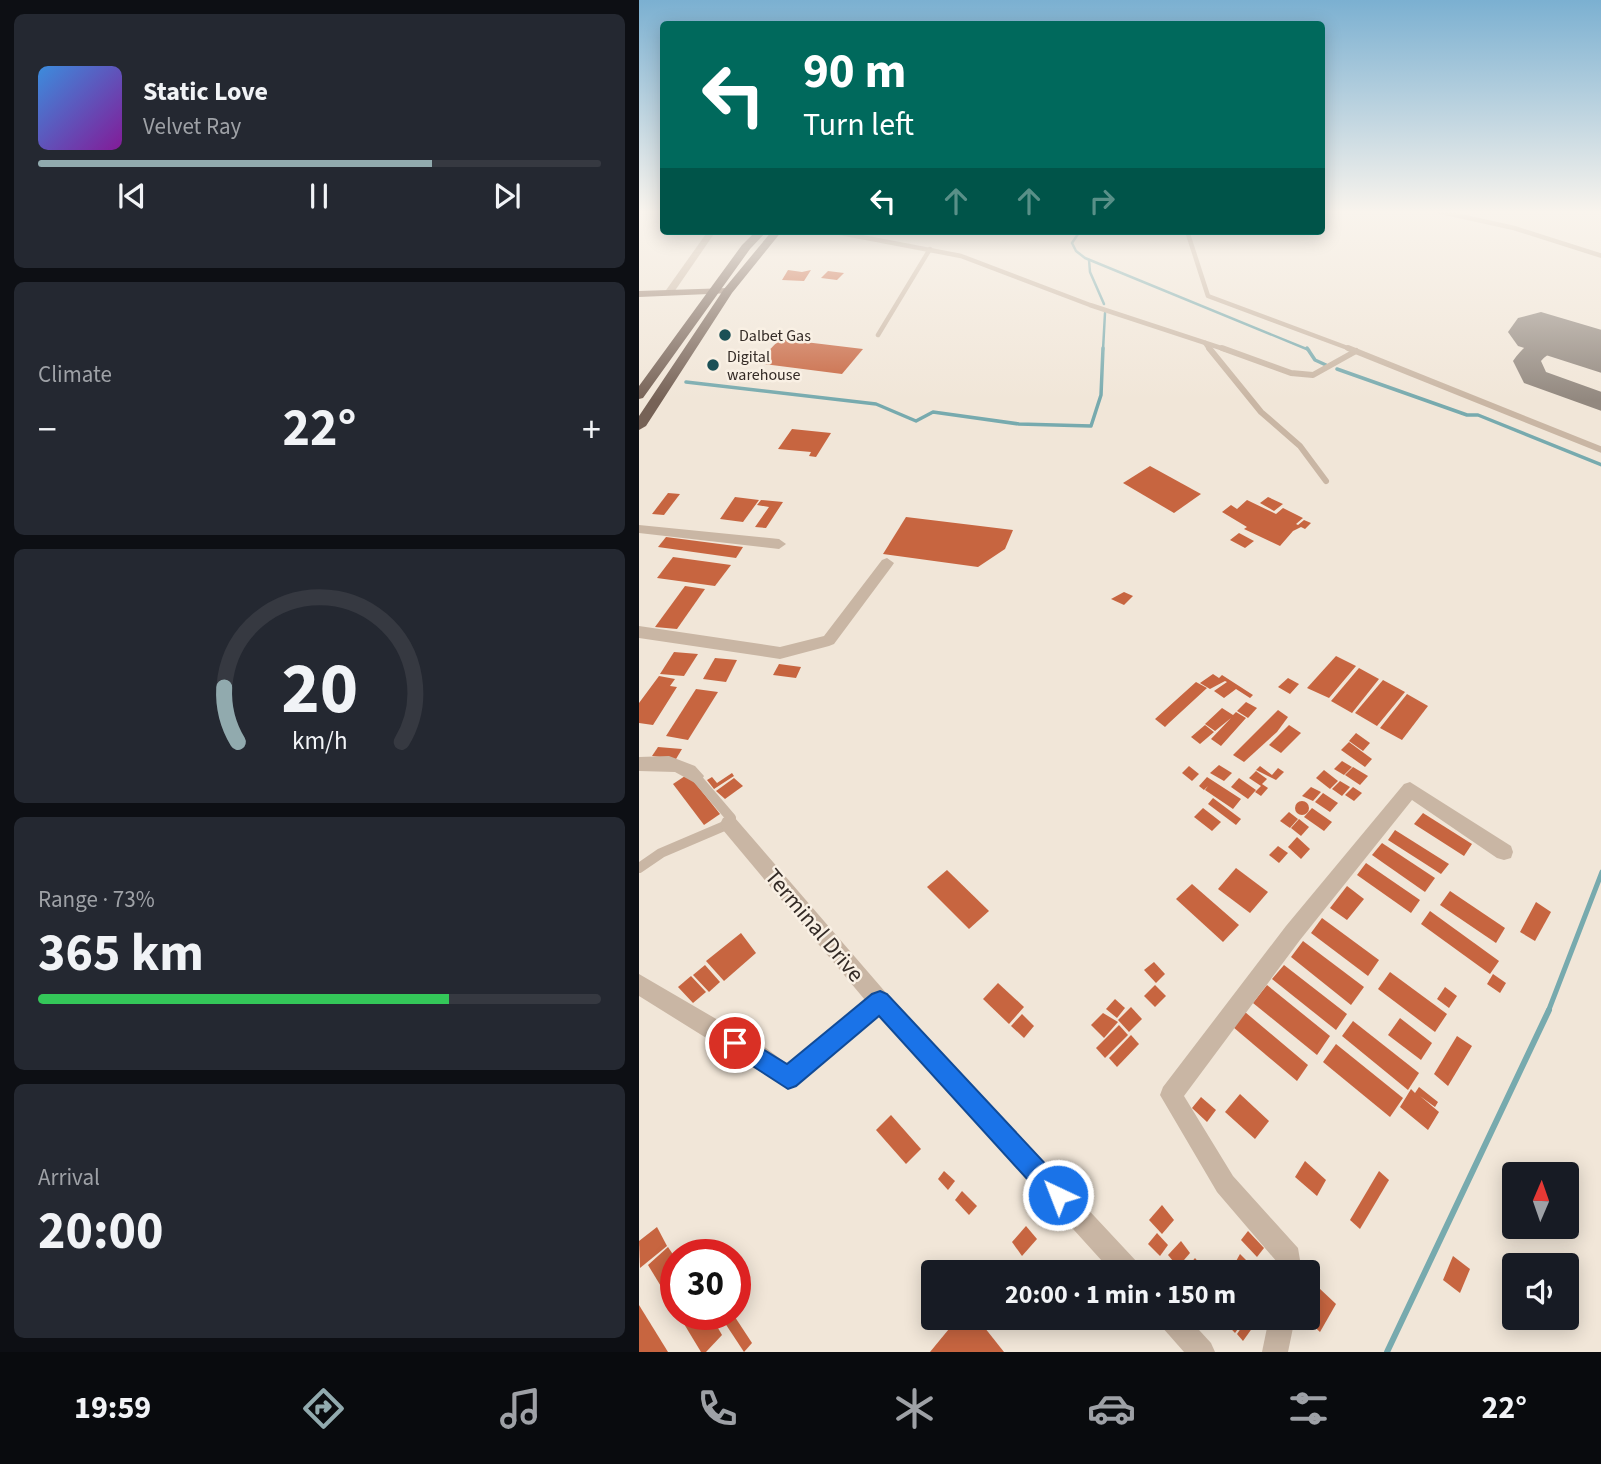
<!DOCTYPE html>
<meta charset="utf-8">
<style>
:root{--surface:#171b24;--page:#242831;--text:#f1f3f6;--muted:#9ea1a6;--line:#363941;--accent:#91aaae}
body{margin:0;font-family:"Source Sans 3",sans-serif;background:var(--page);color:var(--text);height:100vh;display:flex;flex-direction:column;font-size:26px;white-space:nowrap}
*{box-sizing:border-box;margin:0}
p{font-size:23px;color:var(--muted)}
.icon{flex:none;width:38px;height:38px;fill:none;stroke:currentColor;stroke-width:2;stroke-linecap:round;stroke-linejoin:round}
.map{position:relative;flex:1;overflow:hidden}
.panel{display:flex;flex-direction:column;gap:14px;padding:14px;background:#0d0f14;width:639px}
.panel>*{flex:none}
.guide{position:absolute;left:21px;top:21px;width:665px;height:214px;border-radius:7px;box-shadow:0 4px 18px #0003;background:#00695c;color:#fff;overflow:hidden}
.needle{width:46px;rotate:2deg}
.controls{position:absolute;left:863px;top:1162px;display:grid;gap:14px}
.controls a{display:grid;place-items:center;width:77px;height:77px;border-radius:7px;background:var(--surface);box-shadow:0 4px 18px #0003;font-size:35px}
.speed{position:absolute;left:21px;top:1239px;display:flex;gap:14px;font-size:35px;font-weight:700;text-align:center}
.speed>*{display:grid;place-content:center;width:91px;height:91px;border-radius:50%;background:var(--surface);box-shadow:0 4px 18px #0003;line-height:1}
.speed .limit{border:10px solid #d22;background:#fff;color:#111}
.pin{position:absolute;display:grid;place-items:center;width:60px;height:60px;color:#fff;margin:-30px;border:4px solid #fff;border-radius:50%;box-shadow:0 2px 7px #0007}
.me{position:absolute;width:77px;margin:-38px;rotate:317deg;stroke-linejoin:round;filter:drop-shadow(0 0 5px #0008)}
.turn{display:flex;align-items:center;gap:24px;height:147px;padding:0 28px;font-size:32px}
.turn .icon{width:91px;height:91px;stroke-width:2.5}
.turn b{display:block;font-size:49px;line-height:60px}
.lanes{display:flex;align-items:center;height:66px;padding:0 28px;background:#0003;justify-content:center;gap:35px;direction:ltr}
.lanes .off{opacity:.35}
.big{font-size:52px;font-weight:700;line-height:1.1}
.panel .tile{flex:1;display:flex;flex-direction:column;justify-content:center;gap:10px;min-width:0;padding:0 24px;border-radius:10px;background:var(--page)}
.panel .dial{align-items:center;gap:0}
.dial svg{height:182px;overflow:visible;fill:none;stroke:var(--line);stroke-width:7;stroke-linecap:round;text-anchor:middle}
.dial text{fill:var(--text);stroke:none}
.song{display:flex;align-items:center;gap:21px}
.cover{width:84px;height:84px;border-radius:10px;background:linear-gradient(135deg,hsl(210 70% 55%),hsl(290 70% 35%))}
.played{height:7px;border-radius:4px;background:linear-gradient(90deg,var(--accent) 70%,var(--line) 70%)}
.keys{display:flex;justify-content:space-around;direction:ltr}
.heat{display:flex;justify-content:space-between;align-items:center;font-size:38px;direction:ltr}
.charge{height:10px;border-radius:5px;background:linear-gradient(90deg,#34c759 73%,var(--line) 0)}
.trip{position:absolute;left:282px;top:1260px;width:399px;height:70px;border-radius:7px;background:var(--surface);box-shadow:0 4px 18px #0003;font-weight:700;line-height:70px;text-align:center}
.menu{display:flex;height:112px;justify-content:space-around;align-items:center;background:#090b0e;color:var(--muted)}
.menu .icon{width:49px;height:49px}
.menu .on{color:var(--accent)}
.menu b{font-size:32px;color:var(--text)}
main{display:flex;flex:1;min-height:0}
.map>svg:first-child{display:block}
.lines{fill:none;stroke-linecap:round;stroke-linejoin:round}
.stream-far3{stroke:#77aaae;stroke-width:2.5}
.stream-far2{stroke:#77aaae;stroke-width:3.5}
.stream-far1{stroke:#77aaae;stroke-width:5}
.stream{stroke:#77aaae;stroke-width:6}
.taxiway{fill:#92887f;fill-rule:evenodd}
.runway{fill:#92887f;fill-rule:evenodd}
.building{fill:#c76540}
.lane-far2{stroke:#c9b6a4;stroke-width:4.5}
.lane-far1{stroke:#c9b6a4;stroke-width:6}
.lane{stroke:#c9b6a4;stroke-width:10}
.street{fill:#c9b6a4;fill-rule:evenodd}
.secondary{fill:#9c8575;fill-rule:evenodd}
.primary{fill:#766256;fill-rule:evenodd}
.route{fill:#1a73e8;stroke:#114b97;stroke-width:2}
.poi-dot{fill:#1b5056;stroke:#f9f0e4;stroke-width:2.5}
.labels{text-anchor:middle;stroke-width:5;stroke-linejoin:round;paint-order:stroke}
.far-poi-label{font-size:16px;fill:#342b26;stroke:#f9f0e4;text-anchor:start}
.near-street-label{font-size:23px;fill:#342b26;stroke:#f9f0e4}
</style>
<main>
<section class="panel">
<div class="tile">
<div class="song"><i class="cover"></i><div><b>Static Love</b><p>Velvet Ray</p></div></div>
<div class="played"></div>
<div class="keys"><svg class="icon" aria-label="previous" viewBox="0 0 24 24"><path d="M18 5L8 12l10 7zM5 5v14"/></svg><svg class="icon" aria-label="pause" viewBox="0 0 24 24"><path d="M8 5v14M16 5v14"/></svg><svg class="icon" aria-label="next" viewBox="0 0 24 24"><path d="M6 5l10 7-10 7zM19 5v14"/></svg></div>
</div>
<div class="tile"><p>Climate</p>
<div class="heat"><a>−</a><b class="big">22°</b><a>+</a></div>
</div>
<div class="tile dial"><svg viewBox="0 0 100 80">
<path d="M14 69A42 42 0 1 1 86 69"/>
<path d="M14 69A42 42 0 0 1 8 45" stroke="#91aaae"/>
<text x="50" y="56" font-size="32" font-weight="700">20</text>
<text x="50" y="72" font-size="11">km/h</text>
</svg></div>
<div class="tile"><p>Range · 73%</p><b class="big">365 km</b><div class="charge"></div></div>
<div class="tile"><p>Arrival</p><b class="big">20:00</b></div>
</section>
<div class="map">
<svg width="963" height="1352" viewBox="0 0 963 1352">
<rect width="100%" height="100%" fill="#f1e6d8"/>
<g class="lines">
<g class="stream-far3">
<polyline points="441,231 433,243 437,251 446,258 670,350"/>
<polyline points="450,260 451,272 465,304"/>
<polyline points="464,350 466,313"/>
</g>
<g class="stream-far2">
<polyline points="668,348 676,360 687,365"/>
<polyline points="698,369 828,415 839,415 963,465"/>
<polyline points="47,382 237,404 277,421 294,412 380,424 452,426 462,395 464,348"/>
</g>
<polyline class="stream-far1" points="909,1012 963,872"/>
<polyline class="stream" points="748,1352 910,1010"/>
<path class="taxiway" d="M921,333l42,4v16c-21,-4 -46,-10 -61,8l5,11 56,20v19l-78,-28 -11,-22c13,-19 25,-24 47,-28z"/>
<polygon class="runway" points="902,312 963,330 963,373 879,346 869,332 879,318"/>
</g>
<g class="building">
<polygon points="149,270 163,272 172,270 165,281 143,280"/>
<polygon points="189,271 205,273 198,280 182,278"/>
<polygon points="141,339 224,349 203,374 118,363"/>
<polygon points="153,429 192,433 177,457 170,456 172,452 139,449"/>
<polygon points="511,466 562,494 535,513 484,483"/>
<polygon points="29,493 41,494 25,515 13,514"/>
<polygon points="96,497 120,500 104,522 81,519"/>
<polygon points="629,497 644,504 635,511 621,503"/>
<polygon points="122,500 144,502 127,528 116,527 130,507 118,505"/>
<polygon points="608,500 637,514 644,508 664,518 657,524 659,525 665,520 672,523 666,529 662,527 654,531 641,546 605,529 608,527 583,512 592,505 598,509"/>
<polygon points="267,517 374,530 366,549 339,567 244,554"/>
<polygon points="600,533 615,541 606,548 591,540"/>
<polygon points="27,537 104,547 97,558 19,547"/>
<polygon points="34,557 92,565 76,586 18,578"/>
<polygon points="46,586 66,589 38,629 16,627"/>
<polygon points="485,592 494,596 485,605 472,599"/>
<polygon points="35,652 59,654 45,676 21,674"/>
<polygon points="697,656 717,666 690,698 668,688"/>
<polygon points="76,658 98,660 87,682 64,679"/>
<polygon points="140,664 162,667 157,678 134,675"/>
<polygon points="720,668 740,679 713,713 692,701"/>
<polygon points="574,674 580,678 583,675 614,695 611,698 597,689 585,698 575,691 588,682 586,681 571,689 561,683"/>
<polygon points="20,676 36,679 31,686 38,687 14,725 0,723 0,703"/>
<polygon points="649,678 660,684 651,694 639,687"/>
<polygon points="744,680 766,692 738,726 716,713"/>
<polygon points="557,682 568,688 530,723 526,727 516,719"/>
<polygon points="57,689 79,692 49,740 27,736"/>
<polygon points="768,694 789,706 763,740 741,728"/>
<polygon points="607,702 618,708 609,718 598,711"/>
<polygon points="583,708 594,715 597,712 607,718 582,746 572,739 592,718 576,731 566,724"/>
<polygon points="639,710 649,717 638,732 605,762 594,755"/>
<polygon points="566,725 575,732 561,744 552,737"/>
<polygon points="650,725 662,733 642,753 630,745"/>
<polygon points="717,733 731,743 724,751 710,741"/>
<polygon points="710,742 733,759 726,767 702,750"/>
<polygon points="19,747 43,749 37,759 13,756"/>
<polygon points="703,761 713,767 705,775 695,769"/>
<polygon points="580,765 593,773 585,781 571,773"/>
<polygon points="550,766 560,774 553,781 543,773"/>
<polygon points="621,766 633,775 639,768 645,772 637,780 617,770"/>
<polygon points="714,767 729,776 721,785 706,775"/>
<polygon points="685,770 699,781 691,789 677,778"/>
<polygon points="617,771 628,779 623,784 629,788 622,796 616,792 622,786 610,778"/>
<polygon points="93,773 95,776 75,789 68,780 73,777 78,783"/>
<polygon points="49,774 81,814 65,825 34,784"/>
<polygon points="568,777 602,799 594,809 566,790 569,786 565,790 560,786"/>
<polygon points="95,778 104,786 86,799 77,791"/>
<polygon points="600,778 617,790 609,799 592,787"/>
<polygon points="701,781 711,787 703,796 693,789"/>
<polygon points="672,787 682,792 674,801 663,796"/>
<polygon points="714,787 723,793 715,801 706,795"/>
<polygon points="684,793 699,803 691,812 676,802"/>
<polygon points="574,798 602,819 597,825 569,804"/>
<circle cx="663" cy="808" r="7"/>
<polygon points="564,808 582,822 573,831 555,817"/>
<polygon points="673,808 693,822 685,831 665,817"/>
<polygon points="650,812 659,819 651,828 641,821"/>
<polygon points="784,813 833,844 825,856 775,824"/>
<polygon points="660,819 670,827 662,836 652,828"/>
<polygon points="756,830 810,864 802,874 749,840"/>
<polygon points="658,837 671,849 662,859 649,847"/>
<polygon points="743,843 796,878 786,892 733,855"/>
<polygon points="639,846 649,853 640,863 630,855"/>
<polygon points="727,863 781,900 772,913 718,875"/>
<polygon points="597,868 629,892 611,913 579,889"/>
<polygon points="308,870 350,911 330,929 288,887"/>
<polygon points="553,884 600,925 584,942 537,899"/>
<polygon points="708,886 725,899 708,920 691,908"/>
<polygon points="811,891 866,928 857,943 801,905"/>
<polygon points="897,902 912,912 896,941 881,932"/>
<polygon points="791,911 860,961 851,974 782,924"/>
<polygon points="683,918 740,960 729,976 672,933"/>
<polygon points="102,933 117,953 85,981 67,961"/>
<polygon points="664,941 725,987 712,1005 652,957"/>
<polygon points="515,962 526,974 517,983 505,970"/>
<polygon points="66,965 81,982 70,992 54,975"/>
<polygon points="645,965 708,1014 697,1030 633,979"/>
<polygon points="751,972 808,1014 796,1032 739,989"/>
<polygon points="854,974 867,983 861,993 848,984"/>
<polygon points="52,976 67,992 54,1003 39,987"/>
<polygon points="359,983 385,1007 370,1024 344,999"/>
<polygon points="516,985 527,996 516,1007 505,996"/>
<polygon points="628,985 691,1036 678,1055 614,1003"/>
<polygon points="806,987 818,996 810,1008 798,999"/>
<polygon points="476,999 486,1008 478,1018 467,1009"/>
<polygon points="492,1007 503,1019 490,1032 479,1020"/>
<polygon points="606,1012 669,1065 658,1081 594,1027"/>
<polygon points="464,1013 479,1022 465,1038 452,1025"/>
<polygon points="383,1014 395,1026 385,1038 372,1026"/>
<polygon points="761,1018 793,1043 782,1060 749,1035"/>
<polygon points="714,1021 780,1073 769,1090 703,1036"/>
<polygon points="480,1025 489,1035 466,1058 457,1048"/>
<polygon points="492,1035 500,1044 478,1067 470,1058"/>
<polygon points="818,1036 833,1046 809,1086 795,1074"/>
<polygon points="697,1044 764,1098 751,1117 684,1062"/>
<polygon points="780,1087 799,1102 796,1107 781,1096 800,1112 789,1130 761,1107 772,1089 776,1093"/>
<polygon points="601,1094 630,1121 616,1139 586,1112"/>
<polygon points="562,1097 577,1110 568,1122 553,1108"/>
<polygon points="252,1115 282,1149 267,1164 237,1130"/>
<polygon points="666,1161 687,1180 678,1196 656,1177"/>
<polygon points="305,1171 316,1181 309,1190 299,1179"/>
<polygon points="740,1171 750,1180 721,1229 711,1220"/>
<polygon points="323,1191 338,1206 330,1215 316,1200"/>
<polygon points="523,1205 535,1220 523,1234 510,1220"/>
<polygon points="387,1226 398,1239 383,1256 373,1242"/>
<polygon points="18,1227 28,1246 1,1268 0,1241"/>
<polygon points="609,1231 625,1248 618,1257 602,1240"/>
<polygon points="518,1233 529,1245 521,1256 509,1244"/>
<polygon points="542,1241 551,1253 539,1267 529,1255"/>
<polygon points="29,1247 37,1259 37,1311 9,1265"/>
<polygon points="601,1254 607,1260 600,1272 591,1272"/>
<polygon points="814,1256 831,1269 821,1293 804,1280"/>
<polygon points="556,1258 568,1272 544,1272"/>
<polygon points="680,1288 697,1304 681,1332 666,1318 668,1307"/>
<polygon points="0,1305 29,1352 0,1352"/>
<polygon points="39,1314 71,1314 83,1335 67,1352 62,1352"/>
<polygon points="80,1314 94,1314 113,1343 105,1352"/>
<polygon points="319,1318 338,1318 365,1352 291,1352"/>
<polygon points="582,1318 607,1318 596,1333"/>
<polygon points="609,1318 619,1320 604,1341 598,1334"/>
</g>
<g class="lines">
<g class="lane-far2">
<polyline points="798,211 875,228 963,256"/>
<polyline points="191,231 322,256 451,305 588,350"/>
<polyline points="548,231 569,296 714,350"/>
<polyline points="239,335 291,249"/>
<polyline points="566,343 571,350"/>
</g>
<g class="lane-far1">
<polyline points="570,348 622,412 661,446 687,481"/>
<polyline points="583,348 652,373 674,375 717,351"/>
<polyline points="709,348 963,450"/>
</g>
<polyline class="lane" points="0,868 22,853 90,824 92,818 56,776"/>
<g class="street">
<polygon points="69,231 77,231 33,295 27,295 25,293"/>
<polygon points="0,525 140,539 147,544 140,549 0,533"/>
<polygon points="248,558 255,563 253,566 195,644 190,646 141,659 0,638 0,626 141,647 185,636 243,560"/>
<polygon points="30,756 56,766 65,776 62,781 56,783 36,772 0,771 0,757"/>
<polygon points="771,782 872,846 874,852 872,858 865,860 858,858 773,800 661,940 545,1096 594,1176 659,1248 663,1272 639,1272 638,1262 578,1192 521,1095 524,1087 647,926 765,784"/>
<polygon points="90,816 96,818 248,994 499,1263 502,1272 473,1272 240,1015 157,1086 149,1089 0,996 0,974 127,1048 148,1064 226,1000 84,830 81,824 84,818"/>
<polygon points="519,1318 549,1318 572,1343 576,1352 545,1352 523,1327"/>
<polygon points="630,1318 656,1318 649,1352 623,1352"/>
</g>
<polygon class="secondary" points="89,288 93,289 93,293 0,297 0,291"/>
<g class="primary">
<polygon points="117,231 128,231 111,249 4,398 0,399 0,386 103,245"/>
<polygon points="133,231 143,231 93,293 7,426 0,430 0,416 85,289"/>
</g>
</g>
<linearGradient id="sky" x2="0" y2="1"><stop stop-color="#7bb0d1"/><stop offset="0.53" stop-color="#f9f4ed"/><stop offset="1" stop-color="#f9f4ed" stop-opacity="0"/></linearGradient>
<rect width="963" height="400" fill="url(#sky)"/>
<polygon class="route" points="241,991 248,994 427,1186 431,1195 427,1203 419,1207 410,1203 240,1016 157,1086 149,1089 89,1050 85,1043 89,1035 96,1032 148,1064 233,994"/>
<g class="poi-dot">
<circle cx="86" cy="335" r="7"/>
<circle cx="74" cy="365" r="7"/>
</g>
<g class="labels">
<g class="far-poi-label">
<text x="100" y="341">Dalbet Gas</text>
<text x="88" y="362">Digital<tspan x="88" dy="18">warehouse</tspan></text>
</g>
<g class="near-street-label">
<text transform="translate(176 925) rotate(50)" y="8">Terminal Drive</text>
</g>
</g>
</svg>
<div class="controls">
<a><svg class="needle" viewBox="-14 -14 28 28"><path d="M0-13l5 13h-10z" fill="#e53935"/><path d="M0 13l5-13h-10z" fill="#9ea1a6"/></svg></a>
<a><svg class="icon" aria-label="sound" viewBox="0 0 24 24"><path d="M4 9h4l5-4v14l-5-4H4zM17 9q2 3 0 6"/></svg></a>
</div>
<div class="speed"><div class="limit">30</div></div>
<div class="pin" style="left:96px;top:1043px;background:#d93025"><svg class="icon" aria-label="arrive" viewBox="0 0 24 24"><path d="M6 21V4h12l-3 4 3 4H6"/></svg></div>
<svg class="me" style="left:419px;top:1195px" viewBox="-20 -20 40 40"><circle r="17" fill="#1a73e8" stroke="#fff" stroke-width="3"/><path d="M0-11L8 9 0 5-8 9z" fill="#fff"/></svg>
<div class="trip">20:00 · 1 min · 150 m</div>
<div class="guide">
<div class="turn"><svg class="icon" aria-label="left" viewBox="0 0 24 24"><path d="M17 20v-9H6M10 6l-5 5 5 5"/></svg><div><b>90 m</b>Turn left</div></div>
<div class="lanes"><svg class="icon" aria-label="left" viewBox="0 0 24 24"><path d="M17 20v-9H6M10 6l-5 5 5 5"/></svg><svg class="icon off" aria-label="ahead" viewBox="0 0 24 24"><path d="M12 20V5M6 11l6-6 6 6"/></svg><svg class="icon off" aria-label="ahead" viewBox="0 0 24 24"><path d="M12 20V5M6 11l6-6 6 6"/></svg><svg class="icon off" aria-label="right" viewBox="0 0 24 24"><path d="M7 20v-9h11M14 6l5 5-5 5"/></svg></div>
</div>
</div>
</main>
<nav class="menu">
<b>19:59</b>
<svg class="icon on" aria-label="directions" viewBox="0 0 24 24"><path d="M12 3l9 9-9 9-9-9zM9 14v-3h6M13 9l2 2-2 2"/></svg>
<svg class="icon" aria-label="music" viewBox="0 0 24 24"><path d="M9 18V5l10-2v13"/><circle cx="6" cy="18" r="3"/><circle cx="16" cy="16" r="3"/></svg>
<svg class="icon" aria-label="phone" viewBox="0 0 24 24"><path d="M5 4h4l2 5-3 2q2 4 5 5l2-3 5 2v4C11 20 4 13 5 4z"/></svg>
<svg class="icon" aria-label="climate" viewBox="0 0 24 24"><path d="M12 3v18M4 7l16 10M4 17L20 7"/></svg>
<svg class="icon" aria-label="car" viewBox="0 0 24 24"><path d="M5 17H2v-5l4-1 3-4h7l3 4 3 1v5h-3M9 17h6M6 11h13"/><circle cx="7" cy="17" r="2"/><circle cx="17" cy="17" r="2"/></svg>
<svg class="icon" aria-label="filters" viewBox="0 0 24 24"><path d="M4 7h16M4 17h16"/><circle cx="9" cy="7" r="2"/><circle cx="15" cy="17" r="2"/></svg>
<b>22°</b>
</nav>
